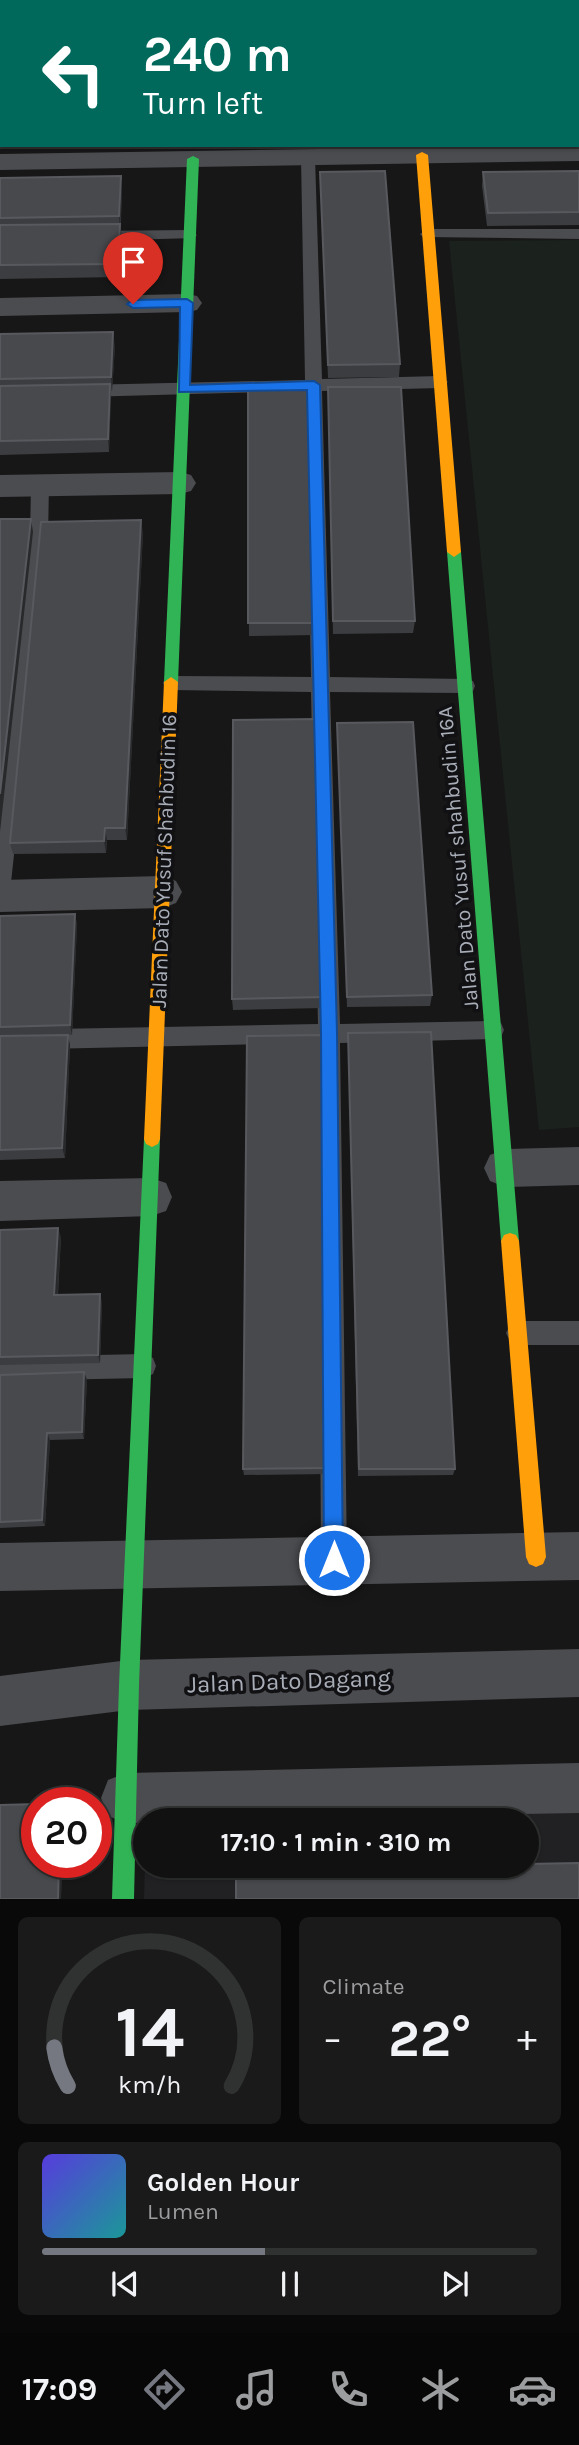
<!DOCTYPE html>
<meta charset="utf-8">
<style>
:root{--surface:#111;--page:#1a1a1a;--text:#f1f3f6;--muted:#9c9d9f;--line:#303131;--accent:#757880}
body{margin:0;font-family:Karla,sans-serif;background:var(--page);color:var(--text);height:100vh;display:flex;flex-direction:column;font-size:26px;white-space:nowrap}
*{box-sizing:border-box;margin:0}
p{font-size:23px;color:var(--muted)}
.icon{flex:none;width:38px;height:38px;fill:none;stroke:currentColor;stroke-width:2;stroke-linecap:round;stroke-linejoin:round}
.map{position:relative;height:1899px;overflow:hidden}
.details{display:flex;flex-direction:column;gap:18px;padding:18px;background:#090909;flex:1}
.details>*{flex:none}
.guide{position:absolute;left:0px;top:0px;width:579px;height:147px;box-shadow:0 2px 5px #0004,0 0 0 2px var(--line);background:#00695c;color:#fff;overflow:hidden}
.speed{position:absolute;left:21px;top:1787px;display:flex;gap:14px;font-size:35px;font-weight:700;text-align:center}
.speed>*{display:grid;place-content:center;width:91px;height:91px;border-radius:50%;background:var(--surface);box-shadow:0 2px 5px #0004,0 0 0 2px var(--line);line-height:1}
.speed .limit{border:10px solid #d22;background:#fff;color:#111}
.pin{position:absolute;display:grid;place-items:center;width:60px;height:60px;color:#fff;margin:-72px -30px;border-radius:50% 50% 50% 0;rotate:-45deg;box-shadow:0 0 7px #0007}
.pin .icon{rotate:45deg}
.me{position:absolute;width:77px;margin:-38px;rotate:0deg;stroke-linejoin:round;filter:drop-shadow(0 0 5px #0008)}
.turn{display:flex;align-items:center;gap:24px;height:147px;padding:0 28px;font-size:32px}
.turn .icon{width:91px;height:91px;stroke-width:2.5}
.turn b{display:block;font-size:49px;line-height:60px}
.big{font-size:52px;font-weight:700;line-height:1.1}
.details .tile{flex:1;display:flex;flex-direction:column;justify-content:center;gap:10px;min-width:0;padding:0 24px;border-radius:10px;background:var(--page)}
.details .dial{align-items:center;gap:0}
.dial svg{height:182px;overflow:visible;fill:none;stroke:var(--line);stroke-width:7;stroke-linecap:round;text-anchor:middle}
.dial text{fill:var(--text);stroke:none}
.song{display:flex;align-items:center;gap:21px}
.cover{width:84px;height:84px;border-radius:10px;background:linear-gradient(135deg,hsl(250 70% 55%),hsl(180 70% 35%))}
.played{height:7px;border-radius:4px;background:linear-gradient(90deg,var(--accent) 45%,var(--line) 45%)}
.keys{display:flex;justify-content:space-around;direction:ltr}
.heat{display:flex;justify-content:space-between;align-items:center;font-size:38px;direction:ltr}
.details .tiles{flex:1;display:grid;gap:18px;grid-template-columns:1fr 1fr}
.tile:last-child{grid-column:span 2}
.trip{position:absolute;left:133px;top:1808px;width:406px;height:70px;border-radius:35px;background:var(--surface);box-shadow:0 2px 5px #0004,0 0 0 2px var(--line);font-weight:700;line-height:70px;text-align:center}
.tab-bar{display:flex;height:112px;justify-content:space-around;align-items:center;background:#070707;color:var(--muted)}
.tab-bar .icon{width:49px;height:49px}
.tab-bar .active{color:var(--accent)}
.tab-bar b{font-size:32px;color:var(--text)}
.map>svg:first-child{display:block}
.built{fill:#212124}
.green{fill:#1b211c}
.lines{fill:none;stroke-linecap:round;stroke-linejoin:round}
.lane{fill:#4b4c50;fill-rule:evenodd}
.street{fill:#4b4c50;fill-rule:evenodd}
.fast{fill:#30b455;fill-rule:evenodd}
.slow{fill:#ff9f0a;fill-rule:evenodd}
.wall{fill:#3c3d40}
.shaded-wall{fill:#28292a}
.building{fill:#48494d;stroke:#57595e;stroke-width:2}
.route{fill:#1a73e8;stroke:#114b97;stroke-width:2}
.labels{text-anchor:middle;stroke-width:7;stroke-linejoin:round;paint-order:stroke}
.street-label{font-size:21px;fill:#a8adb8;stroke:#111113}
.near-street-label{font-size:24px;fill:#a8adb8;stroke:#111113}
</style>
<div class="map">
<svg width="579" height="1899" viewBox="0 0 579 1899">
<rect width="100%" height="100%" fill="#171717"/>
<polygon class="built" points="579,1810 579,1899 144,1899 145,1865 527,1866 527,1820 147,1820"/>
<polygon class="green" points="579,240 579,1127 539,1130 449,241"/>
<g class="lines">
<g class="lane">
<rect x="85" y="0" width="14" height="2"/>
<polygon points="308,153 315,157 322,379 440,376 448,382 440,388 322,391 330,677 466,679 473,681 475,686 473,691 466,693 330,692 340,1024 493,1021 501,1023 504,1030 501,1037 493,1039 340,1043 347,1560 343,1569 334,1573 325,1569 321,1560 318,1043 0,1050 0,1030 318,1024 311,692 172,690 165,688 163,683 165,678 172,676 311,677 305,391 83,397 75,391 83,385 305,380 301,157"/>
<polygon points="428,229 579,229 579,239 423,237 420,234"/>
<polygon points="189,230 197,235 194,238 93,241 85,236 93,231"/>
<polygon points="40,479 49,485 48,538 10,892 7,898 0,901 0,802 30,538 31,485"/>
<polygon points="518,1321 579,1321 579,1345 518,1345 510,1341 506,1333 510,1325"/>
<polygon points="144,1354 153,1358 156,1366 153,1374 144,1378 0,1381 0,1357"/>
</g>
<g class="street">
<rect x="199" y="0" width="24" height="2"/>
<rect x="578" y="94" width="1" height="16"/>
<rect x="0" y="104" width="2" height="16"/>
<polygon points="579,145 579,161 0,170 0,154"/>
<polygon points="187,294 197,296 202,303 197,310 187,312 0,316 0,298"/>
<polygon points="180,472 191,475 196,483 191,491 180,494 0,497 0,475"/>
<polygon points="163,876 176,881 182,892 176,903 163,908 0,912 0,880"/>
<polygon points="579,1147 579,1185 505,1187 490,1181 484,1168 490,1155 505,1149"/>
<polygon points="151,1178 166,1183 172,1197 166,1211 151,1216 0,1221 0,1181"/>
<polygon points="579,1532 579,1580 0,1591 0,1543"/>
<polygon points="579,1649 579,1697 129,1710 0,1726 0,1676 129,1660"/>
<polygon points="579,1763 579,1813 145,1820 145,1823 126,1823 108,1816 101,1798 108,1780 126,1773"/>
</g>
<g class="fast">
<polygon points="193,156 199,159 178,682 171,687 164,682 187,159"/>
<polygon points="454,547 461,552 519,1241 516,1247 510,1249 504,1247 501,1241 447,552"/>
<polygon points="152,1131 158,1134 160,1139 139,1685 134,1899 112,1899 119,1685 144,1139 146,1134"/>
</g>
<g class="slow">
<polygon points="422,152 428,155 461,552 454,557 447,552 416,155"/>
<polygon points="171,677 178,682 160,1139 158,1144 152,1147 146,1144 144,1139 164,682"/>
<polygon points="510,1233 516,1235 519,1241 546,1557 543,1564 536,1567 529,1564 526,1557 501,1241 504,1235"/>
</g>
</g>
<g class="wall">
<polygon points="579,0 579,78 578,78 578,2"/>
<polygon points="579,171 579,225 487,226 482,186 483,172"/>
<polygon points="320,172 400,364 399,377 328,378"/>
<polygon points="0,178 122,190 119,277 0,279"/>
<polygon points="0,334 115,346 112,391 111,391 109,452 0,455"/>
<polygon points="248,386 316,623 316,635 249,636"/>
<polygon points="328,387 415,621 413,633 333,634"/>
<polygon points="143,533 127,840 107,840 106,853 13,854 10,843"/>
<polygon points="337,723 432,995 430,1006 347,1007"/>
<polygon points="75,914 77,925 72,1035 68,1035 70,1045 65,1158 0,1160 0,916"/>
<polygon points="324,997 324,1008 233,1010 232,999"/>
<polygon points="348,1033 455,1469 453,1475 358,1476"/>
<polygon points="0,1230 61,1237 58,1295 102,1302 100,1363 0,1365"/>
<polygon points="84,1372 87,1380 84,1439 50,1440 45,1526 0,1528 0,1375"/>
<polygon points="330,1468 330,1474 244,1475 243,1469"/>
</g>
<g class="shaded-wall">
<polygon points="121,176 122,190 120,225 122,237 119,277 118,264 120,229 119,216"/>
<polygon points="113,332 115,346 112,391 111,377"/>
<polygon points="110,384 111,397 109,452 108,439"/>
<polygon points="31,519 33,532 0,832 0,794"/>
<polygon points="141,520 143,533 127,840 125,828"/>
<polygon points="105,828 107,840 106,853 104,841"/>
<polygon points="75,914 77,925 72,1035 70,1025"/>
<polygon points="68,1035 70,1045 65,1158 62,1148"/>
<polygon points="58,1228 61,1237 57,1303 54,1295"/>
<polygon points="100,1294 102,1302 100,1363 98,1355"/>
<polygon points="84,1372 87,1380 84,1439 82,1432"/>
<polygon points="47,1433 50,1440 45,1526 42,1520"/>
<polygon points="59,1862 63,1862 61,1899 58,1899"/>
</g>
<g class="building">
<polygon points="0,0 84,0 84,2 2,2 2,15"/>
<rect x="103" y="0" width="80" height="2"/>
<polygon points="285,0 579,0 579,7 578,7 578,2 285,2"/>
<rect x="578" y="15" width="1" height="49"/>
<polygon points="385,171 400,364 328,365 320,172"/>
<polygon points="579,171 579,212 488,213 483,172"/>
<polygon points="121,176 119,216 0,218 0,178"/>
<polygon points="120,224 118,264 0,265 0,225"/>
<polygon points="113,332 111,377 0,379 0,334"/>
<polygon points="110,384 108,439 0,441 0,386"/>
<polygon points="309,385 316,623 248,623 248,386"/>
<polygon points="328,387 401,387 415,621 333,621"/>
<polygon points="0,519 31,519 0,794"/>
<polygon points="141,520 125,828 105,828 104,841 10,843 41,522"/>
<polygon points="316,719 324,997 232,999 233,720"/>
<polygon points="413,722 432,995 347,997 337,723"/>
<polygon points="75,914 70,1025 0,1027 0,916"/>
<polygon points="431,1032 455,1469 359,1469 348,1033"/>
<polygon points="68,1035 62,1148 0,1150 0,1036"/>
<polygon points="323,1035 330,1468 243,1469 247,1036"/>
<polygon points="58,1228 54,1295 100,1294 98,1355 0,1357 0,1230"/>
<polygon points="84,1372 82,1432 47,1433 42,1520 0,1522 0,1375"/>
<polygon points="37,1804 37,1862 59,1862 58,1899 0,1899 0,1805"/>
<polygon points="579,1863 579,1899 236,1899 236,1873 490,1866 527,1866 527,1864"/>
</g>
<polygon class="route" points="187,299 193,303 190,385 314,381 320,385 337,1033 343,1560 341,1567 334,1570 327,1567 324,1560 321,1033 307,390 179,392 180,307 133,308 127,304 133,300"/>
<g class="labels">
<g class="street-label">
<text transform="translate(458 858) rotate(-95)" y="7">Jalan Dato Yusuf shahbudin 16A</text>
<text transform="translate(164 861) rotate(-88)" y="7">Jalan Dato Yusuf Shahbudin 16</text>
</g>
<g class="near-street-label">
<text transform="translate(289 1681) rotate(-2)" y="8">Jalan Dato Dagang</text>
</g>
</g>
</svg>
<div class="speed"><div class="limit">20</div></div>
<div class="pin" style="left:133px;top:304px;background:#d93025"><svg class="icon" aria-label="arrive" viewBox="0 0 24 24"><path d="M6 21V4h12l-3 4 3 4H6"/></svg></div>
<svg class="me" style="left:334px;top:1560px" viewBox="-20 -20 40 40"><circle r="17" fill="#1a73e8" stroke="#fff" stroke-width="3"/><path d="M0-11L8 9 0 5-8 9z" fill="#fff"/></svg>
<div class="trip">17:10 · 1 min · 310 m</div>
<div class="guide">
<div class="turn"><svg class="icon" aria-label="left" viewBox="0 0 24 24"><path d="M17 20v-9H6M10 6l-5 5 5 5"/></svg><div><b>240 m</b>Turn left</div></div>
</div>
</div>
<section class="details">
<div class="tiles">
<div class="tile dial"><svg viewBox="0 0 100 80">
<path d="M14 69A42 42 0 1 1 86 69"/>
<path d="M14 69A42 42 0 0 1 8 52" stroke="#757880"/>
<text x="50" y="56" font-size="32" font-weight="700">14</text>
<text x="50" y="72" font-size="11">km/h</text>
</svg></div>
<div class="tile"><p>Climate</p>
<div class="heat"><a>−</a><b class="big">22°</b><a>+</a></div>
</div>
<div class="tile">
<div class="song"><i class="cover"></i><div><b>Golden Hour</b><p>Lumen</p></div></div>
<div class="played"></div>
<div class="keys"><svg class="icon" aria-label="previous" viewBox="0 0 24 24"><path d="M18 5L8 12l10 7zM5 5v14"/></svg><svg class="icon" aria-label="pause" viewBox="0 0 24 24"><path d="M8 5v14M16 5v14"/></svg><svg class="icon" aria-label="next" viewBox="0 0 24 24"><path d="M6 5l10 7-10 7zM19 5v14"/></svg></div>
</div>
</div>
</section>
<nav class="tab-bar">
<b>17:09</b>
<svg class="icon active" aria-label="directions" viewBox="0 0 24 24"><path d="M12 3l9 9-9 9-9-9zM9 14v-3h6M13 9l2 2-2 2"/></svg>
<svg class="icon" aria-label="music" viewBox="0 0 24 24"><path d="M9 18V5l10-2v13"/><circle cx="6" cy="18" r="3"/><circle cx="16" cy="16" r="3"/></svg>
<svg class="icon" aria-label="phone" viewBox="0 0 24 24"><path d="M5 4h4l2 5-3 2q2 4 5 5l2-3 5 2v4C11 20 4 13 5 4z"/></svg>
<svg class="icon" aria-label="climate" viewBox="0 0 24 24"><path d="M12 3v18M4 7l16 10M4 17L20 7"/></svg>
<svg class="icon" aria-label="car" viewBox="0 0 24 24"><path d="M5 17H2v-5l4-1 3-4h7l3 4 3 1v5h-3M9 17h6M6 11h13"/><circle cx="7" cy="17" r="2"/><circle cx="17" cy="17" r="2"/></svg>
</nav>
